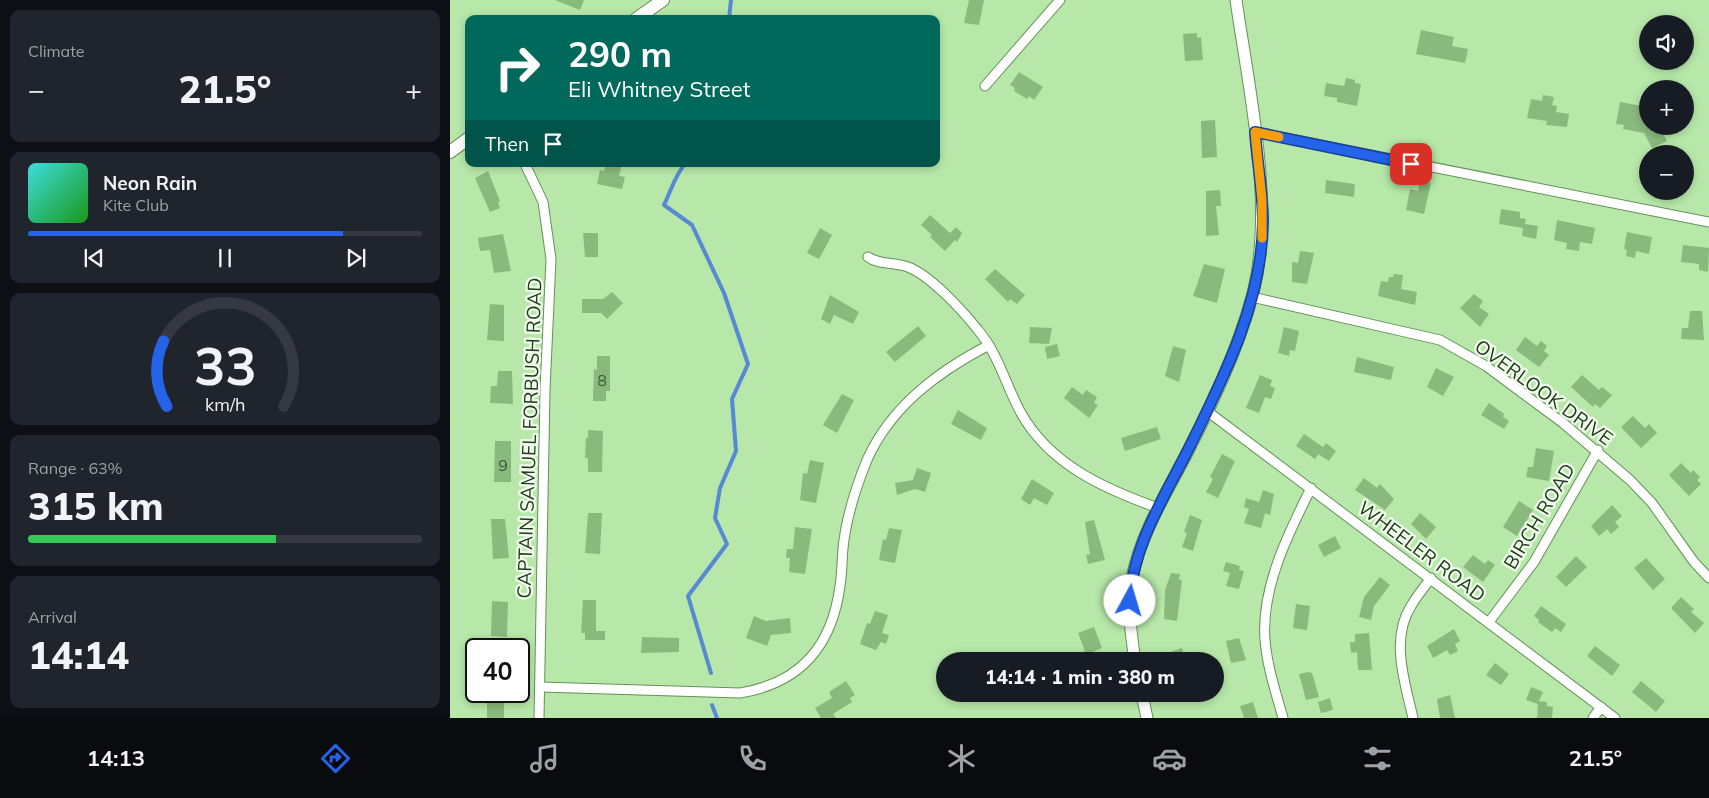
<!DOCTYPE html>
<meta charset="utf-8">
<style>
:root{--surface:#171b24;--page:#20242c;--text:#f1f3f6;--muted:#9ea1a6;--line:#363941;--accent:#2563eb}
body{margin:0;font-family:Mulish,sans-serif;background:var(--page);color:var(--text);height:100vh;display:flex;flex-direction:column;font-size:19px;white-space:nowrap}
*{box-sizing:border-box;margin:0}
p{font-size:16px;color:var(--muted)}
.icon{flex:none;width:28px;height:28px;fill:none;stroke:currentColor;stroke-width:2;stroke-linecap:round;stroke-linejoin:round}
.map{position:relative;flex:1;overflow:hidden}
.drawer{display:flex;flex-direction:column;gap:10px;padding:10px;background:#0d0f14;width:450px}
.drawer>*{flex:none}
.top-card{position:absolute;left:15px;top:15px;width:475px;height:152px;border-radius:10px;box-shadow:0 2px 8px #0003;background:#00695c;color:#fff;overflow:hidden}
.fabs{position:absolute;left:1189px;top:15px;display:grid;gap:10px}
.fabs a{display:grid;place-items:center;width:55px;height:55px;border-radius:50%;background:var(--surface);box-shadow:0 2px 8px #0003;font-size:25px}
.speed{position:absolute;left:15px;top:638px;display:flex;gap:10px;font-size:25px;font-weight:700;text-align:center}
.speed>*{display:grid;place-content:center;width:65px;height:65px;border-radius:50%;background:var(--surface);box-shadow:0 2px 8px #0003;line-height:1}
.speed .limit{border:2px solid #111;border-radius:8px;background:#fff;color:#111}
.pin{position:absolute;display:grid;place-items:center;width:42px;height:42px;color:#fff;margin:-21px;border-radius:10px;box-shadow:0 2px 8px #0006}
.me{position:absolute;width:55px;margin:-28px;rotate:6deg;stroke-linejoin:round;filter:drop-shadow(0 0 4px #0008)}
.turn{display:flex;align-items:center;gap:18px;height:105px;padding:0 20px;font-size:22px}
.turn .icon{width:65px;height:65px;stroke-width:2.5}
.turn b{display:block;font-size:35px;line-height:42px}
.then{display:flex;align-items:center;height:48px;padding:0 20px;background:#0003;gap:10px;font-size:19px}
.big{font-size:38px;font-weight:800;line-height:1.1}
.drawer .tile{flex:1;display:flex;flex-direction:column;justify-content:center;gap:8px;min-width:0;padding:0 18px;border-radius:10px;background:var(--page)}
.drawer .dial{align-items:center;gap:0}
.dial svg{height:130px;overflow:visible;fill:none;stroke:var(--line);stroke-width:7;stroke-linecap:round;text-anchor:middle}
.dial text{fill:var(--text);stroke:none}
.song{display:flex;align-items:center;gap:15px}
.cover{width:60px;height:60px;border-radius:8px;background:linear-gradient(135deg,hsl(180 70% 55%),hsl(120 70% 35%))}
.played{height:5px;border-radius:2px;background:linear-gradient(90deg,var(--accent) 80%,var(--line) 80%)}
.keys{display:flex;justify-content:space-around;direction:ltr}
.heat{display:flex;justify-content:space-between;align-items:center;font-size:28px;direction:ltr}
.charge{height:8px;border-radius:4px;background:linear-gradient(90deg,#34c759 63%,var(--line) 0)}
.trip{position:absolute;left:486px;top:652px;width:288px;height:50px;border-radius:25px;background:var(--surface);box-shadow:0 2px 8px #0003;font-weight:800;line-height:50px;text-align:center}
.tabs{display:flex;height:80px;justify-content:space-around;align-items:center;background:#090b0e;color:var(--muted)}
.tabs .icon{width:35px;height:35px}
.tabs .active{color:var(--accent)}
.tabs b{font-size:22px;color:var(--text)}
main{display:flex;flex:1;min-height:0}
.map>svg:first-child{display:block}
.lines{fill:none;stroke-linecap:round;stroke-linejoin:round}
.stream{stroke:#5889d4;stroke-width:4}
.building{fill:#8ab97d}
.minor-casing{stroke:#649157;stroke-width:11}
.tertiary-casing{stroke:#649157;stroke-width:13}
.secondary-casing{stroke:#649157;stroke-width:14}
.minor{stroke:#fff;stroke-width:9}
.tertiary{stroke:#fff;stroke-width:11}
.secondary{stroke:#fff;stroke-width:12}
.route-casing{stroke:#184099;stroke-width:12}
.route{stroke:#2563eb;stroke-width:9}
.slow{stroke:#f59e0b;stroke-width:9}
.labels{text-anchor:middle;stroke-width:4.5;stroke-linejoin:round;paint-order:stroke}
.number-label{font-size:16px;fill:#3d5736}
.street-label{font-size:19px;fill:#23361e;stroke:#effeeb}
</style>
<main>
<section class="drawer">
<div class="tile"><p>Climate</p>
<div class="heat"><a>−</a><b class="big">21.5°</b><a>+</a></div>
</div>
<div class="tile">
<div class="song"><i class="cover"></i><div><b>Neon Rain</b><p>Kite Club</p></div></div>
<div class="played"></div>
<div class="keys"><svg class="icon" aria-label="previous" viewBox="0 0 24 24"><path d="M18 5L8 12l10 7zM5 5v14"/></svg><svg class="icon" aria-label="pause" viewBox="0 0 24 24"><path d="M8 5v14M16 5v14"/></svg><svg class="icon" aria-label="next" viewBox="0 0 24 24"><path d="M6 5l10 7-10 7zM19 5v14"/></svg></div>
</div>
<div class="tile dial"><svg viewBox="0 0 100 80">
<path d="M14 69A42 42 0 1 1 86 69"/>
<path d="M14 69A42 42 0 0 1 12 29" stroke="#2563eb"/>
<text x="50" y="56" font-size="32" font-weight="700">33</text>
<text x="50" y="72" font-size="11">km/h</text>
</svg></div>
<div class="tile"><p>Range · 63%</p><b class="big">315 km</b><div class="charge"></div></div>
<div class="tile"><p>Arrival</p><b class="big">14:14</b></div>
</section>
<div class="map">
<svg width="1259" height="718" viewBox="0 0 1259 718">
<rect width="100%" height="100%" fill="#b7e8a9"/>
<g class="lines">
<g class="stream">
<polyline points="279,19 281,0"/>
<path d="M235,164c-10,11 -14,27 -21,41l28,20 32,68 24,71 -16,35 4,52 -16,37 -5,30 12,26 -39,52 23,77"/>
<polyline points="262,705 267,718"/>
</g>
</g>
<g class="building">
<polygon points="105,0 134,0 130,10"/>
<polygon points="519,0 534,0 529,25 514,23"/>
<polygon points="971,30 1004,37 1002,46 1018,49 1015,63 966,54"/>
<polygon points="747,33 747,38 751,37 753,60 735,61 733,34"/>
<polygon points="569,72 593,87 584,100 579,96 577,99 564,91 565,88 560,85"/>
<polygon points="896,78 905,80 905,83 911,84 907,106 887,102 887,98 874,96 876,83 894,86"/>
<polygon points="1093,95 1104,97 1102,105 1107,106 1106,112 1119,114 1117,127 1096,125 1097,121 1077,118 1081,99 1092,101"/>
<polygon points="1170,102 1198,107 1198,126 1209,126 1217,141 1202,148 1194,133 1173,129 1174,125 1166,124"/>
<polygon points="765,120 767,157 752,158 751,121"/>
<polygon points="156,164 172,164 169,176 175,177 172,189 147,184 150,170 154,171"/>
<polygon points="38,171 50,201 48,202 50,208 40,212 25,178"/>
<polygon points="876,180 905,184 904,197 875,193"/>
<polygon points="970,181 981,183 974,214 956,210 960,189 968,191"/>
<polygon points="770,190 771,206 766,206 769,235 756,236 756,191"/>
<polygon points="1051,209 1070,212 1070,218 1076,219 1075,224 1088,226 1086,239 1072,236 1073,228 1049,224"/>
<polygon points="480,215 500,233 506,227 512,233 507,242 505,240 495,251 480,237 482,235 471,225"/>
<polygon points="1107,220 1145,228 1142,244 1130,242 1129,251 1116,249 1117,243 1104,240"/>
<polygon points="370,228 382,235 369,259 357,253"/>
<polygon points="1177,232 1202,237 1199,254 1186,251 1185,258 1176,256 1177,250 1174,249"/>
<polygon points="133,233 148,233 148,257 135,257"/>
<polygon points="53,234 61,271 44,273 40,250 30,251 28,238"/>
<polygon points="1233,245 1259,248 1258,272 1249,270 1249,264 1231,262"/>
<polygon points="850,251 864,253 857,284 842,282 842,262 848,263"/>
<polygon points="754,264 775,269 767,303 743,296"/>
<polygon points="545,269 575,295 567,304 560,299 558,302 535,279"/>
<polygon points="944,274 953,275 951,289 967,292 965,305 928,296 931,281 938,282 939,277 943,277"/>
<polygon points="162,292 173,303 157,319 151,313 132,313 132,299 153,299"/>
<polygon points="1024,294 1033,301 1029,307 1039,314 1030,327 1010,308"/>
<polygon points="380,295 409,312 403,324 384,315 380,324 371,319"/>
<polygon points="40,304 54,305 54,341 37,340"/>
<polygon points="1240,311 1252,311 1254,340 1231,339 1232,328 1238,328"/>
<polygon points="468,326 476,336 445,362 436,352"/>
<polygon points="580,327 602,328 599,344 579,343"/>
<polygon points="834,327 849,331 845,351 840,350 839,356 828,353"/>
<polygon points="1075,337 1087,346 1091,341 1097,346 1094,351 1099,355 1089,367 1066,350"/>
<polygon points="607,344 610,356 597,359 595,347"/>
<polygon points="723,346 736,350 729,382 715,376"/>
<polygon points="147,356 160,356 160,391 156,391 156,401 143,401 144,369 147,370"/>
<polygon points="907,357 944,367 941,380 904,372"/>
<polygon points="986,368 1004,377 993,396 977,387"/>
<polygon points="48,371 62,371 63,404 40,403 41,386 47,386"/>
<polygon points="810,375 822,380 820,386 825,388 821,399 815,397 809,413 796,408"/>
<polygon points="1132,375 1149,390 1152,387 1162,395 1150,408 1145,404 1143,407 1121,387"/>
<polygon points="622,387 633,395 636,390 647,397 644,403 648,405 639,418 614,398"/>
<polygon points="392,394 404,400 387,433 373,425"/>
<polygon points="1039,403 1054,414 1053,417 1059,421 1054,429 1031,415"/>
<polygon points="508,410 537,428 531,440 501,424"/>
<polygon points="1183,416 1195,428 1199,424 1207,433 1191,448 1171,427"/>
<polygon points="707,427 711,439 675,451 671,438"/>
<polygon points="138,430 153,431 152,472 138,472 138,458 135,458 136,438 138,438"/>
<polygon points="854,434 873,447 865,459 846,446"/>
<polygon points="45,441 61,441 61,482 44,482"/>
<polygon points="876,443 886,451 879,461 868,454"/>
<polygon points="1086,448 1104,451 1099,481 1076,477 1078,467 1083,467"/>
<polygon points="772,454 785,461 768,498 756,492 763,479 760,477"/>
<polygon points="360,460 374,463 366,503 350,500 353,473 357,474"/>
<polygon points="1231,463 1241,473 1243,470 1250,477 1247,480 1251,484 1239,496 1219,475"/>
<polygon points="467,468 481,473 475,492 465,489 447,495 445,483 463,480"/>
<polygon points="914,478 927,488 930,484 944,499 935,510 905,490"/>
<polygon points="582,479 604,493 597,505 584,498 580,505 571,499"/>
<polygon points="813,490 824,494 820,515 815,513 811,528 794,523 799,509 794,507 796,498 809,502"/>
<polygon points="1069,501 1083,510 1067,536 1053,527"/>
<polygon points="1162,505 1172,516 1165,522 1169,527 1161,534 1157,529 1149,536 1141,526"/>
<polygon points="138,513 152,513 150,554 135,553"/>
<polygon points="970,513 986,527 976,539 961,524"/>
<polygon points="740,515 752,520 743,551 732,547 737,533 734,532"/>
<polygon points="41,519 55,519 59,558 43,559"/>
<polygon points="644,520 655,560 638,564 636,555 640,554 635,522"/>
<polygon points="345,527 362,529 355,574 339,572 340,558 336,558 337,549 343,549"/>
<polygon points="439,528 452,530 445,563 429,560 433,539 436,540"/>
<polygon points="885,536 891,548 874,557 868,545"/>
<polygon points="1023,555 1035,564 1038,560 1045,565 1033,582 1013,567"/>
<polygon points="1126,556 1137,567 1116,587 1106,577"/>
<polygon points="1196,558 1215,579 1203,590 1184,568"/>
<polygon points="776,562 790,566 789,570 794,571 789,589 776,586 780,573 773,571"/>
<polygon points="721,573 730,574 729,580 732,580 727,621 714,619 715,590"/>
<polygon points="930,577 940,585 924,606 921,620 909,617 914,597"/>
<polygon points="1231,597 1244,609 1241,612 1254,623 1245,633 1221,608"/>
<polygon points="133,600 146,600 146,631 155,631 155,640 135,640 135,633 131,633"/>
<polygon points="42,601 58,602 57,637 41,636"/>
<polygon points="846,604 860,606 857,630 843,628"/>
<polygon points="1091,606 1116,624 1111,632 1105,628 1102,632 1088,622 1089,620 1084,616"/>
<polygon points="425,611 438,615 432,633 439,635 436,644 431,642 426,650 410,644 417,623 420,624"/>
<polygon points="304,616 316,621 340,618 341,633 321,635 317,646 296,638"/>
<polygon points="644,627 652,648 640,653 643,661 632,661 629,653 635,651 628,633"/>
<polygon points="1004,629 1010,641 1005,644 1008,651 1000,655 997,650 983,658 977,646"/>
<polygon points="919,633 922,670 908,670 907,652 901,653 900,642 905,642 905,634"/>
<polygon points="192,637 229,638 229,652 191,653"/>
<polygon points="789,638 796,660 781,663 776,641"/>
<polygon points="1145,646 1170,665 1162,676 1137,656"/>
<polygon points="732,648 736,661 721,661 718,653"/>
<polygon points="1045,663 1059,674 1051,685 1036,675"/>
<polygon points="858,672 862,673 869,697 856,700 849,674"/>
<polygon points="396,681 405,695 400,698 402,702 383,714 386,718 371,718 365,708 382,698 379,692"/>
<polygon points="1191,681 1215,701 1206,712 1182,692"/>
<polygon points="1081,687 1093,692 1089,701 1097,702 1097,706 1103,707 1102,718 1087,718 1088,704 1076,700"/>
<rect x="37" y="691" width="17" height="27"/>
<polygon points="1000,695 1005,718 990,718 987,699"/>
<polygon points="880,698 883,710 871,713 868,702"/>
<polygon points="803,702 808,718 794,718 790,706"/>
</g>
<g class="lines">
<defs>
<g id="minor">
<polyline points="535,86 610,0"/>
<polyline points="805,132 1259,222"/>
<polyline points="75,164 93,202 101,259 95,390 89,718"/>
<path d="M418,257c11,8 27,5 40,10 23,9 54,43 70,63 21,25 28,56 43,83 29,52 84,76 137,95"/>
<polyline points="802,297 990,340 1036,366 1113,423 1180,480 1202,503 1244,562 1259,578"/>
<polyline points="757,411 1165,718"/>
<polyline points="1039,622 1084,562 1148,450"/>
<path d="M91,687l199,6c61,-10 92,-47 100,-107 2,-13 2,-26 3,-38 3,-29 13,-61 24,-88 24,-54 72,-89 122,-115"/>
<path d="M833,718c-7,-25 -16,-52 -18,-78 -4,-52 23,-106 46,-152"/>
<path d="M963,718c-8,-35 -23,-79 -2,-112 6,-10 13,-19 20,-28"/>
<polyline points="1143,718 1151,707"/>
</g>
<g id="tertiary">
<path d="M685,661c-4,-27 -8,-55 -3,-83 8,-42 33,-83 53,-121 26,-51 52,-105 67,-160 24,-89 -3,-206 -16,-297"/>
<polyline points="692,694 697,718"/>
</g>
<g id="secondary">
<polyline points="186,19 213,0"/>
<polyline points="0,152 19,138"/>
</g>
</defs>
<use href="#minor" class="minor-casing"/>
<use href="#tertiary" class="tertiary-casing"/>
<use href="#secondary" class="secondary-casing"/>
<use href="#minor" class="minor"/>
<use href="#tertiary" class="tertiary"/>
<use href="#secondary" class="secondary"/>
</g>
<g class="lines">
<defs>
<path id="route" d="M680,601c2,-56 37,-108 61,-157 34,-69 71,-143 72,-222 0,-30 -6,-60 -8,-90l156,32"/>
</defs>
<use href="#route" class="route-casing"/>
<use href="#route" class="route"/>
<polyline class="slow" points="812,238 812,200 805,132 829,137"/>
</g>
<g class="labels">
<g class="number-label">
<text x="152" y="386">8</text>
<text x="53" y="471">9</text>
</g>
<g class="street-label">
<text transform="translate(1094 392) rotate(36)" y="7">OVERLOOK DRIVE</text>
<text transform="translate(79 438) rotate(-88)" y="7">CAPTAIN SAMUEL FORBUSH ROAD</text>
<text transform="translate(1089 516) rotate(-59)" y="7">BIRCH ROAD</text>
<text transform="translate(972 551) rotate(37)" y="7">WHEELER ROAD</text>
</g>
</g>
</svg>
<div class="fabs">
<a><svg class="icon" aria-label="sound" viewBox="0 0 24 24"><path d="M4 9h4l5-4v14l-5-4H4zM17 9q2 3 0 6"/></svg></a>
<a>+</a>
<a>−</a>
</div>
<div class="speed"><div class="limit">40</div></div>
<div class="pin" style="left:961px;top:164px;background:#d93025"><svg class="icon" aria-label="arrive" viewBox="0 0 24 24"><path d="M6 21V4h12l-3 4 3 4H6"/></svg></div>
<svg class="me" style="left:680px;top:601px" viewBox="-20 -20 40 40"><circle r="19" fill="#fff"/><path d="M0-13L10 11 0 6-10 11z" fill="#2563eb"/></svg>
<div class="trip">14:14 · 1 min · 380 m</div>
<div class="top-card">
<div class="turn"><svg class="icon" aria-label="right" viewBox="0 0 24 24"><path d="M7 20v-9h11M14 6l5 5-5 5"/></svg><div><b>290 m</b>Eli Whitney Street</div></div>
<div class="then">Then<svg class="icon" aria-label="arrive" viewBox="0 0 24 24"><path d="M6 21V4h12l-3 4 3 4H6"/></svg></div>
</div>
</div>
</main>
<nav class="tabs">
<b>14:13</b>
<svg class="icon active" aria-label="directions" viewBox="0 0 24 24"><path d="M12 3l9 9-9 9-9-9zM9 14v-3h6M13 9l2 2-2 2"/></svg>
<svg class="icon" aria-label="music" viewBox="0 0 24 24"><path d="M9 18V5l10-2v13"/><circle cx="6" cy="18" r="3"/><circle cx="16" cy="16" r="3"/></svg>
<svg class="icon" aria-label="phone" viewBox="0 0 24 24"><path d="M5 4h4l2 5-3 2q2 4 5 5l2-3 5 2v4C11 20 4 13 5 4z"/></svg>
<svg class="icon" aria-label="climate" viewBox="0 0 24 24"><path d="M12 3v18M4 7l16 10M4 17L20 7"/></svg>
<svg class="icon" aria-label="car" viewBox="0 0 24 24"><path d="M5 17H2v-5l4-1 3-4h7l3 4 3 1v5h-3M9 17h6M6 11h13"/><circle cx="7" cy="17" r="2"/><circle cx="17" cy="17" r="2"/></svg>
<svg class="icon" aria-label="filters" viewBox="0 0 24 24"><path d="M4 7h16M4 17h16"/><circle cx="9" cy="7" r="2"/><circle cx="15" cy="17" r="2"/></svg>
<b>21.5°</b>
</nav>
